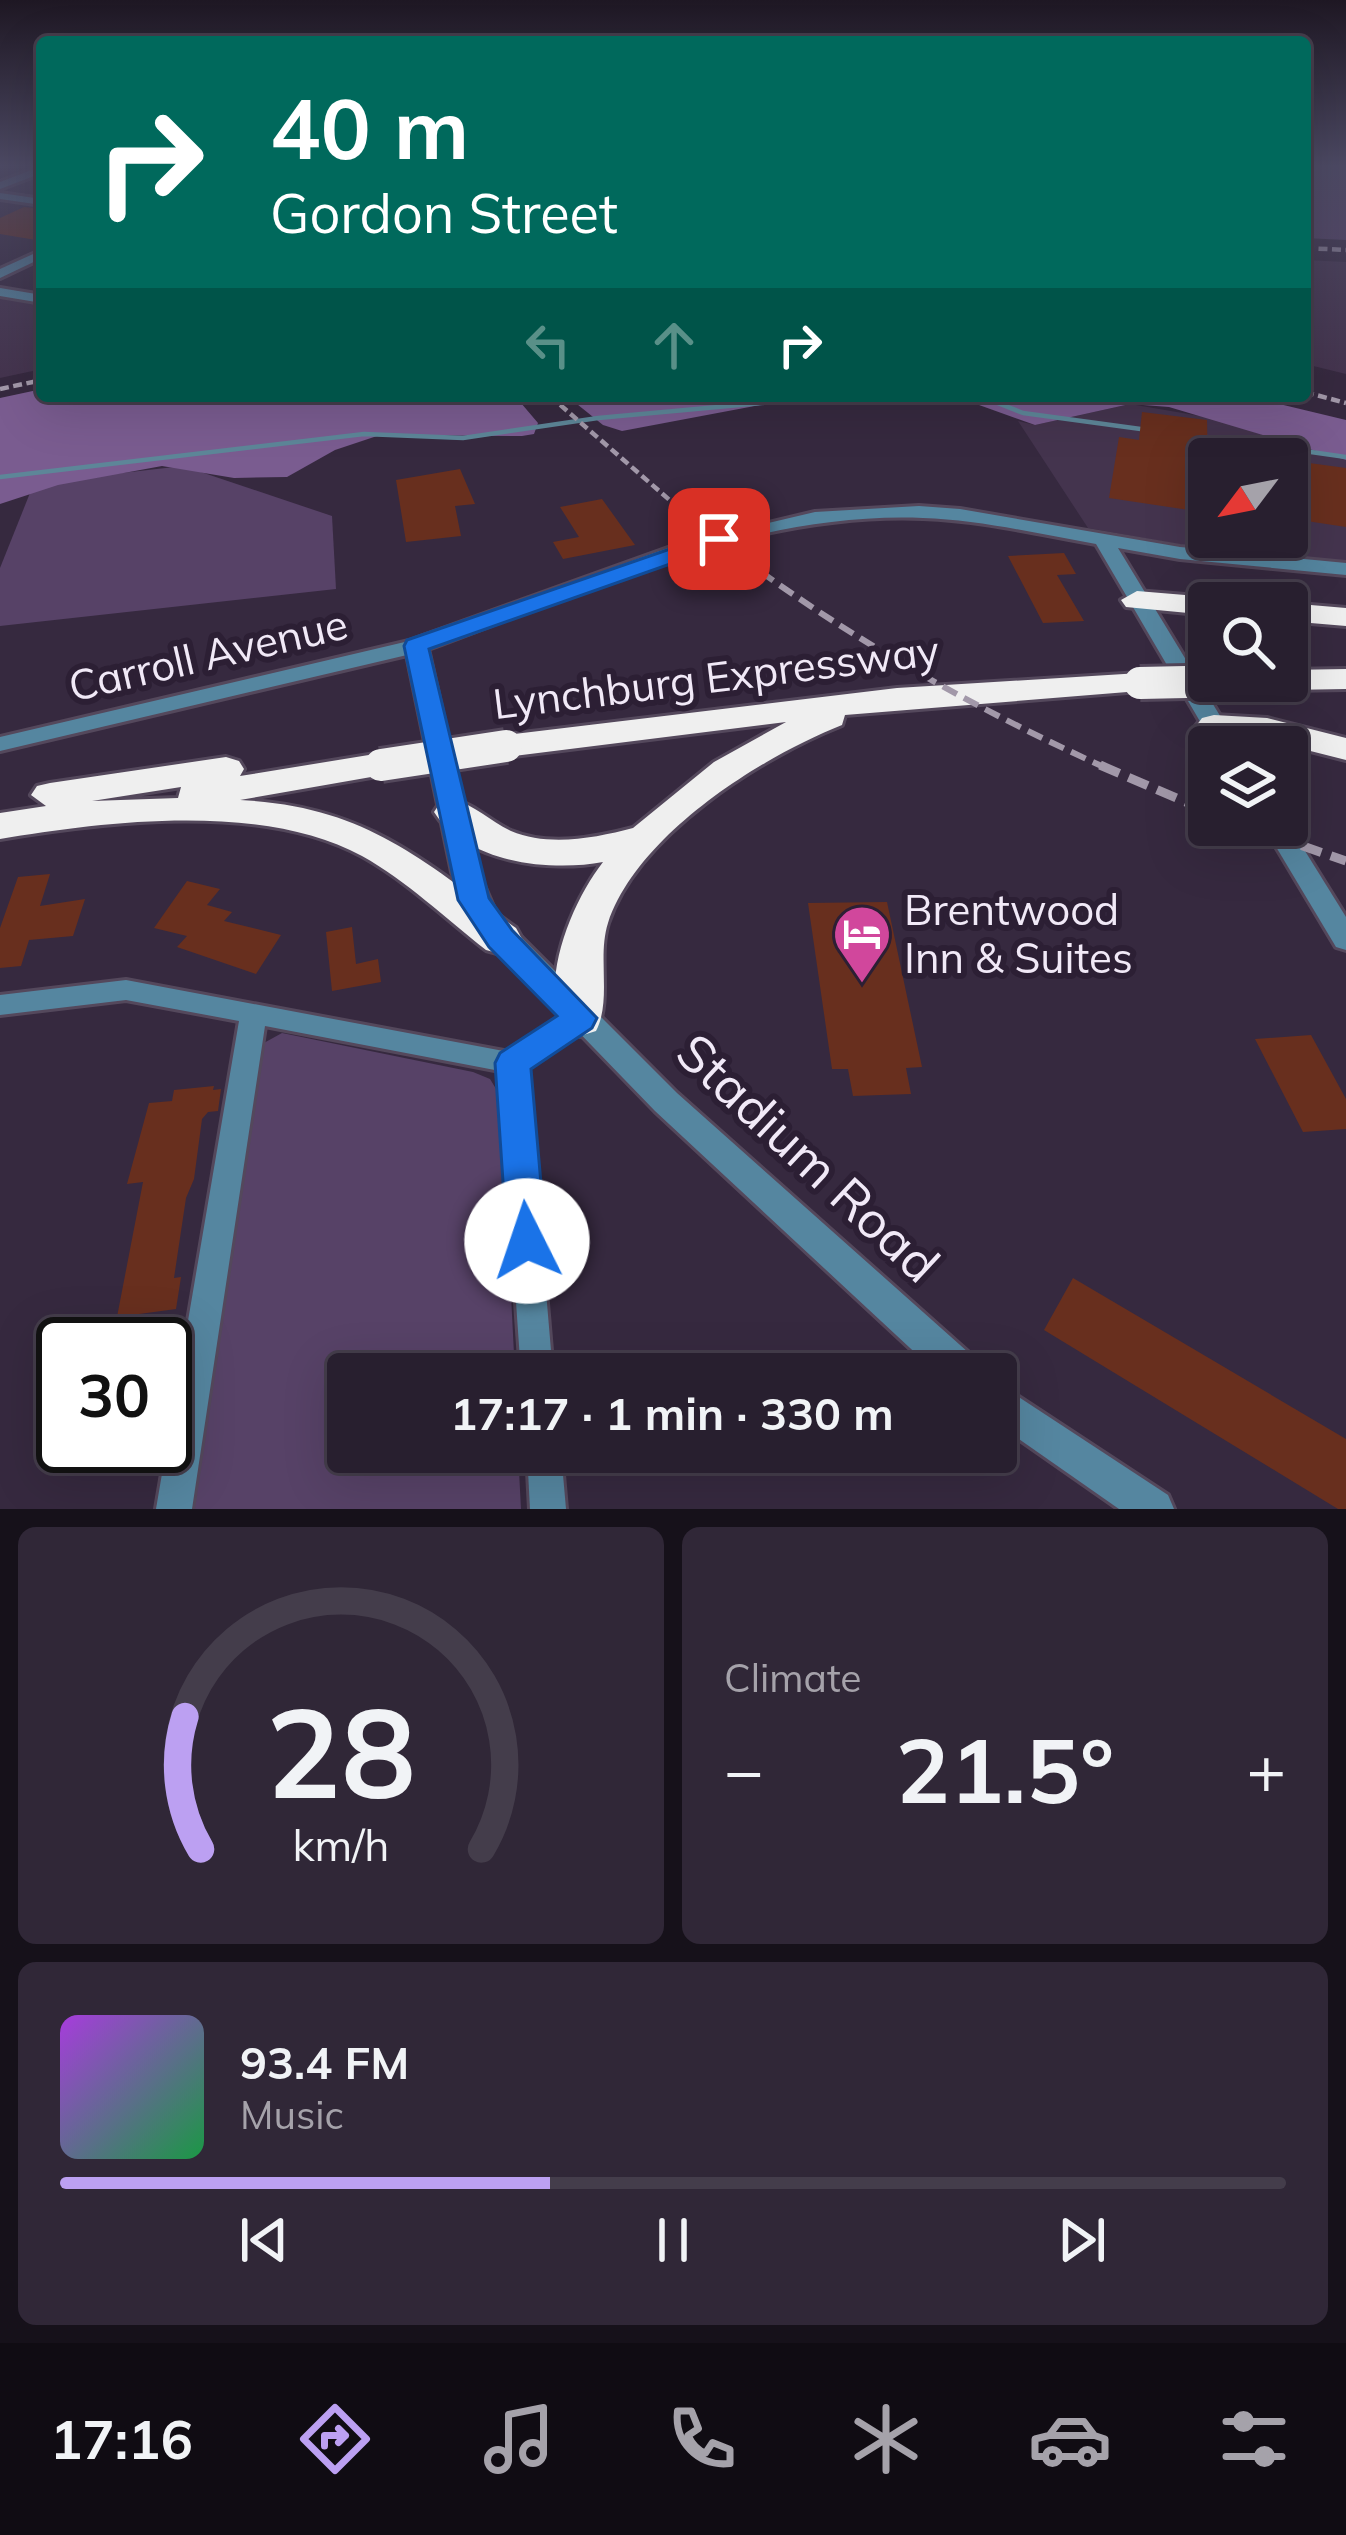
<!DOCTYPE html>
<meta charset="utf-8">
<style>
:root{--surface:#281f2f;--page:#302737;--text:#f1f3f6;--muted:#a5a2aa;--line:#443d4b;--accent:#bca0f2}
body{margin:0;font-family:Mulish,sans-serif;background:var(--page);color:var(--text);height:100vh;display:flex;flex-direction:column;font-size:45px;white-space:nowrap}
*{box-sizing:border-box;margin:0}
p{font-size:39px;color:var(--muted)}
.icon{flex:none;width:66px;height:66px;fill:none;stroke:currentColor;stroke-width:2;stroke-linecap:round;stroke-linejoin:round}
.map{position:relative;height:1509px;overflow:hidden}
.drawer{display:flex;flex-direction:column;gap:18px;padding:18px;background:#16111a;flex:1}
.drawer>*{flex:none}
.top-card{position:absolute;left:36px;top:36px;width:1275px;height:366px;border-radius:12px;box-shadow:0 12px 48px #0002,0 0 0 3px var(--line);background:#00695c;color:#fff;overflow:hidden}
.needle{width:78px;rotate:238deg}
.fabs{position:absolute;left:1188px;top:438px;display:grid;gap:24px}
.fabs a{display:grid;place-items:center;width:120px;height:120px;border-radius:12px;background:var(--surface);box-shadow:0 12px 48px #0002,0 0 0 3px var(--line);font-size:60px}
.speed{position:absolute;left:36px;top:1317px;display:flex;gap:24px;font-size:60px;font-weight:700;text-align:center}
.speed>*{display:grid;place-content:center;width:156px;height:156px;border-radius:50%;background:var(--surface);box-shadow:0 12px 48px #0002,0 0 0 3px var(--line);line-height:1}
.speed .limit{border:6px solid #111;border-radius:18px;background:#fff;color:#111}
.pin{position:absolute;display:grid;place-items:center;width:102px;height:102px;color:#fff;margin:-51px;border-radius:24px;box-shadow:0 6px 18px #0006}
.me{position:absolute;width:132px;margin:-66px;rotate:356deg;stroke-linejoin:round;filter:drop-shadow(0 0 9px #0008)}
.turn{display:flex;align-items:center;gap:42px;height:252px;padding:0 36px;font-size:54px}
.turn .icon{width:156px;height:156px;stroke-width:2.5}
.turn b{display:block;font-size:84px;line-height:102px}
.lanes{display:flex;align-items:center;height:114px;padding:0 36px;background:#0003;justify-content:center;gap:60px;direction:ltr}
.lanes .off{opacity:.35}
.big{font-size:90px;font-weight:700;line-height:1.1}
.drawer .widget{flex:1;display:flex;flex-direction:column;justify-content:center;gap:18px;min-width:0;padding:0 42px;border-radius:18px;background:var(--page)}
.drawer .dial{align-items:center;gap:0}
.dial svg{height:312px;overflow:visible;fill:none;stroke:var(--line);stroke-width:7;stroke-linecap:round;text-anchor:middle}
.dial text{fill:var(--text);stroke:none}
.song{display:flex;align-items:center;gap:36px}
.cover{width:144px;height:144px;border-radius:18px;background:linear-gradient(135deg,hsl(280 70% 55%),hsl(140 70% 35%))}
.played{height:12px;border-radius:6px;background:linear-gradient(90deg,var(--accent) 40%,var(--line) 40%)}
.keys{display:flex;justify-content:space-around;direction:ltr}
.heat{display:flex;justify-content:space-between;align-items:center;font-size:66px;direction:ltr}
.drawer .tiles{flex:1;display:grid;gap:18px;grid-template-columns:1fr 1fr}
.widget:last-child{grid-column:span 2}
.trip{position:absolute;left:327px;top:1353px;width:690px;height:120px;border-radius:12px;background:var(--surface);box-shadow:0 12px 48px #0002,0 0 0 3px var(--line);font-weight:700;line-height:120px;text-align:center}
.menu{display:flex;height:192px;justify-content:space-around;align-items:center;background:#100c13;color:var(--muted)}
.menu .icon{width:84px;height:84px}
.menu .current{color:var(--accent)}
.menu b{font-size:54px;color:var(--text)}
.map>svg:first-child{display:block}
.built{fill:#44344e;fill-rule:evenodd}
.green{fill:#574267}
.forest{fill:#7a5c90}
.lines{fill:none;stroke-linecap:round;stroke-linejoin:round}
.stream{stroke:#5d8698;stroke-width:4.5}
.building{fill:#682f1e}
.minor-casing{stroke:#54485c;stroke-width:6}
.tertiary-casing{stroke:#54485c;stroke-width:6}
.motorway-casing{stroke:#54485c;stroke-width:6}
.minor{fill:#5586a0;fill-rule:evenodd}
.tertiary{fill:#5586a0;fill-rule:evenodd}
.motorway{fill:#efefef;fill-rule:evenodd}
.rail-far2{stroke:#a298a9;stroke-width:4.5;stroke-dasharray:9 4.5;stroke-linecap:butt}
.rail-far1{stroke:#a298a9;stroke-width:6;stroke-dasharray:16 8;stroke-linecap:butt}
.rail{stroke:#a298a9;stroke-width:9;stroke-dasharray:21 10;stroke-linecap:butt}
.motorway-bridge-casing{stroke:#54485c;stroke-width:38;stroke-linecap:butt}
.motorway-bridge{stroke:#efefef;stroke-width:32}
.route{fill:#1a73e8;stroke:#114b97;stroke-width:3}
.labels{text-anchor:middle;stroke-width:12;stroke-linejoin:round;paint-order:stroke}
.street-label{font-size:42px;fill:#f1e9f7;stroke:#2c1f34}
.poi-label{font-size:42px;fill:#f1e9f7;stroke:#2c1f34;text-anchor:start}
.near-street-label{font-size:51px;fill:#f1e9f7;stroke:#2c1f34}
</style>
<div class="map">
<svg width="1346" height="1509" viewBox="0 0 1346 1509">
<rect width="100%" height="100%" fill="#36293f"/>
<g class="built">
<polygon points="1305,260 1346,262 1346,374 1305,364"/>
<polygon points="0,295 42,302 42,369 0,378"/>
<path d="M1130,404l76,13 140,43v101l-163,-16 -95,-17 -70,-107 17,4zM1209,459h78v78h-78z"/>
</g>
<g class="green">
<polygon points="1346,164 1346,240 1305,238 1305,164"/>
<polygon points="183,466 332,516 336,589 0,626 0,568 34,483"/>
<polygon points="282,1033 473,1072 490,1079 501,1097 515,1374 348,1374 348,1452 518,1452 521,1509 190,1509 262,1044"/>
</g>
<g class="forest">
<polygon points="42,389 42,396 515,396 538,423 534,434 522,436 380,435 335,450 287,477 234,478 162,466 58,485 0,504 0,398"/>
<polygon points="567,396 808,396 622,431 603,425"/>
<polygon points="954,396 1246,396 1346,420 1346,460 1169,407 1130,404 1035,425"/>
</g>
<g class="lines">
<g class="stream">
<polyline points="980,396 1023,413 1148,430"/>
<polyline points="1199,436 1346,457"/>
<polyline points="0,477 364,434 463,438 598,418 838,396"/>
</g>
</g>
<g class="building">
<polygon points="24,207 42,209 42,241 0,234 0,218"/>
<polygon points="1142,412 1207,420 1209,513 1109,498 1119,437 1139,440"/>
<polygon points="1287,460 1346,468 1346,527 1287,518"/>
<polygon points="460,469 475,504 455,506 461,536 406,542 396,480"/>
<polygon points="602,499 635,545 563,559 553,542 579,537 560,507"/>
<polygon points="1064,553 1076,574 1057,575 1084,621 1043,623 1008,556"/>
<polygon points="50,874 40,906 85,899 73,936 29,940 21,966 0,968 0,928 18,877"/>
<polygon points="187,881 220,889 207,905 232,912 224,921 281,935 256,974 177,947 187,936 154,928"/>
<polygon points="887,902 922,1067 906,1068 911,1094 853,1096 848,1069 832,1069 808,903"/>
<polygon points="352,927 356,964 378,959 381,982 332,991 326,932"/>
<polygon points="1311,1035 1346,1099 1346,1129 1303,1132 1255,1039"/>
<polygon points="214,1086 213,1090 221,1089 218,1111 208,1112 202,1119 194,1179 186,1198 174,1278 181,1277 176,1309 117,1317 143,1182 127,1184 149,1103 172,1101 174,1090"/>
<polygon points="1073,1278 1346,1439 1346,1509 1338,1509 1044,1330"/>
</g>
<g class="lines">
<defs>
<g id="minor">
<polygon points="42,166 42,173 0,189 0,182"/>
<polygon points="0,193 42,199 42,205 0,199"/>
<polygon points="42,250 42,258 0,278 0,269"/>
<polygon points="0,288 42,295 42,303 0,296"/>
<polygon points="126,980 509,1052 571,1012 580,1009 589,1012 593,1019 589,1026 527,1068 553,1374 521,1374 500,1071 265,1026 192,1509 156,1509 239,1021 126,1000 0,1015 0,995"/>
<polygon points="527,1452 561,1452 566,1509 530,1509"/>
</g>
<g id="tertiary">
<path d="M919,506l41,3 220,38 166,16v12l-166,-16 -62,-11 121,199h-24l-119,-203c-57,-10 -115,-24 -173,-26 -172,-7 -337,73 -495,131l50,223 17,39 182,182 301,268 6,13h-46l-283,-263 -182,-188 -21,-51 -45,-217 -407,96v-14l409,-96 270,-97 136,-32z"/>
<polygon points="1287,822 1346,917 1346,950 1336,947 1263,825"/>
<polygon points="996,1382 1168,1495 1174,1509 1119,1509 996,1423"/>
</g>
<g id="motorway">
<polygon points="1137,591 1209,597 1223,603 1209,603 1209,615 1126,607 1121,600"/>
<polygon points="1285,603 1287,603 1346,608 1346,626 1287,621"/>
<polygon points="1346,669 1346,689 1287,690 1271,681 1287,681 1287,670"/>
<path d="M1140,673l17,10 -5,7 -307,25 -3,10c-81,32 -205,110 -234,198 -11,34 4,77 -12,108l-16,5 -16,-5c-26,-49 8,-129 39,-169 -52,10 -137,1 -169,-50l6,-9 13,-4c22,6 38,23 58,32 38,16 84,7 122,-3l81,-66 72,-40 -280,35 -13,-3 -5,-8 5,-8 13,-3 391,-47z"/>
<polygon points="1214,715 1267,718 1346,738 1346,760 1267,740 1202,734 1196,726 1202,718"/>
<path d="M381,753l13,4 5,8 -5,8 -154,27c125,6 181,59 276,128l6,11 -6,11 -15,4 -15,-4c-41,-32 -79,-69 -124,-94 -99,-54 -255,-35 -362,-17v-26l46,-7 -15,-11 6,-9 13,-3 176,-26 13,4 5,8 -4,7zM181,787l-3,11 -86,3z"/>
</g>
</defs>
<use href="#minor" class="minor-casing"/>
<use href="#tertiary" class="tertiary-casing"/>
<use href="#motorway" class="motorway-casing"/>
<use href="#minor" class="minor"/>
<use href="#tertiary" class="tertiary"/>
<use href="#motorway" class="motorway"/>
<g class="rail-far2">
<polyline points="1305,248 1346,250"/>
<polyline points="0,389 42,380"/>
<polyline points="1305,392 1346,403"/>
<polyline points="550,396 688,516"/>
</g>
<path class="rail-far1" d="M684,513c129,105 270,186 422,255"/>
<g class="rail">
<polyline points="1100,765 1209,812"/>
<polyline points="1243,825 1346,861"/>
</g>
<defs>
<g id="motorway-bridge">
<polyline points="1140,683 1232,681"/>
<polyline points="381,765 506,746"/>
</g>
</defs>
<use href="#motorway-bridge" class="motorway-bridge-casing"/>
<use href="#motorway-bridge" class="motorway-bridge"/>
</g>
<linearGradient id="sky" x2="0" y2="1"><stop stop-color="#1e1723"/><stop offset="0.44" stop-color="#4c4963"/><stop offset="1" stop-color="#4c4963" stop-opacity="0"/></linearGradient>
<rect width="1346" height="376" fill="url(#sky)"/>
<polygon class="route" points="719,532 730,539 727,544 429,649 489,898 512,930 597,1018 592,1028 531,1069 546,1241 541,1253 527,1258 513,1253 507,1241 495,1063 500,1053 557,1016 489,947 458,900 404,646 407,640"/>
<defs>
<symbol id="hotel-pin" viewBox="-11 -11 22 30"><path d="M0 17L-7.5 6A9.5 9.5 0 1 1 7.5 6Z" fill="#d1479c" stroke="#2c1f34"/><path d="M-6-4.5h1.5V1H6V5H4.5V3h-9V5H-6ZM-4 0a1.8 1.8 0 1 1 3.6 0ZM.5 0V-2.5h3Q6-2.5 6 0Z" fill="#fff"/></symbol>
</defs>
<g fill-rule="evenodd">
<use href="#hotel-pin" x="829" y="901" width="66" height="90"/>
</g>
<g class="labels">
<g class="street-label">
<text transform="translate(208 655) rotate(-13)" y="15">Carroll Avenue</text>
<text transform="translate(716 677) rotate(-7)" y="15">Lynchburg Expressway</text>
</g>
<g class="poi-label">
<text x="904" y="925">Brentwood<tspan x="904" dy="48">Inn &amp; Suites</tspan></text>
</g>
<g class="near-street-label">
<text transform="translate(808 1158) rotate(43)" y="18">Stadium Road</text>
</g>
</g>
</svg>
<div class="fabs">
<a><svg class="needle" viewBox="-14 -14 28 28"><path d="M0-13l5 13h-10z" fill="#e53935"/><path d="M0 13l5-13h-10z" fill="#a5a2aa"/></svg></a>
<a><svg class="icon" aria-label="search" viewBox="0 0 24 24"><circle cx="10" cy="10" r="6"/><path d="M15 15l6 6"/></svg></a>
<a><svg class="icon" aria-label="layers" viewBox="0 0 24 24"><path d="M12 4l9 5-9 5-9-5zM3 14l9 5 9-5"/></svg></a>
</div>
<div class="speed"><div class="limit">30</div></div>
<div class="pin" style="left:719px;top:539px;background:#d93025"><svg class="icon" aria-label="arrive" viewBox="0 0 24 24"><path d="M6 21V4h12l-3 4 3 4H6"/></svg></div>
<svg class="me" style="left:527px;top:1241px" viewBox="-20 -20 40 40"><circle r="19" fill="#fff"/><path d="M0-13L10 11 0 6-10 11z" fill="#1a73e8"/></svg>
<div class="trip">17:17 · 1 min · 330 m</div>
<div class="top-card">
<div class="turn"><svg class="icon" aria-label="right" viewBox="0 0 24 24"><path d="M7 20v-9h11M14 6l5 5-5 5"/></svg><div><b>40 m</b>Gordon Street</div></div>
<div class="lanes"><svg class="icon off" aria-label="left" viewBox="0 0 24 24"><path d="M17 20v-9H6M10 6l-5 5 5 5"/></svg><svg class="icon off" aria-label="ahead" viewBox="0 0 24 24"><path d="M12 20V5M6 11l6-6 6 6"/></svg><svg class="icon" aria-label="right" viewBox="0 0 24 24"><path d="M7 20v-9h11M14 6l5 5-5 5"/></svg></div>
</div>
</div>
<section class="drawer">
<div class="tiles">
<div class="widget dial"><svg viewBox="0 0 100 80">
<path d="M14 69A42 42 0 1 1 86 69"/>
<path d="M14 69A42 42 0 0 1 10 35" stroke="#bca0f2"/>
<text x="50" y="56" font-size="32" font-weight="700">28</text>
<text x="50" y="72" font-size="11">km/h</text>
</svg></div>
<div class="widget"><p>Climate</p>
<div class="heat"><a>−</a><b class="big">21.5°</b><a>+</a></div>
</div>
<div class="widget">
<div class="song"><i class="cover"></i><div><b>93.4 FM</b><p>Music</p></div></div>
<div class="played"></div>
<div class="keys"><svg class="icon" aria-label="previous" viewBox="0 0 24 24"><path d="M18 5L8 12l10 7zM5 5v14"/></svg><svg class="icon" aria-label="pause" viewBox="0 0 24 24"><path d="M8 5v14M16 5v14"/></svg><svg class="icon" aria-label="next" viewBox="0 0 24 24"><path d="M6 5l10 7-10 7zM19 5v14"/></svg></div>
</div>
</div>
</section>
<nav class="menu">
<b>17:16</b>
<svg class="icon current" aria-label="directions" viewBox="0 0 24 24"><path d="M12 3l9 9-9 9-9-9zM9 14v-3h6M13 9l2 2-2 2"/></svg>
<svg class="icon" aria-label="music" viewBox="0 0 24 24"><path d="M9 18V5l10-2v13"/><circle cx="6" cy="18" r="3"/><circle cx="16" cy="16" r="3"/></svg>
<svg class="icon" aria-label="phone" viewBox="0 0 24 24"><path d="M5 4h4l2 5-3 2q2 4 5 5l2-3 5 2v4C11 20 4 13 5 4z"/></svg>
<svg class="icon" aria-label="climate" viewBox="0 0 24 24"><path d="M12 3v18M4 7l16 10M4 17L20 7"/></svg>
<svg class="icon" aria-label="car" viewBox="0 0 24 24"><path d="M5 17H2v-5l4-1 3-4h7l3 4 3 1v5h-3M9 17h6M6 11h13"/><circle cx="7" cy="17" r="2"/><circle cx="17" cy="17" r="2"/></svg>
<svg class="icon" aria-label="filters" viewBox="0 0 24 24"><path d="M4 7h16M4 17h16"/><circle cx="9" cy="7" r="2"/><circle cx="15" cy="17" r="2"/></svg>
</nav>
